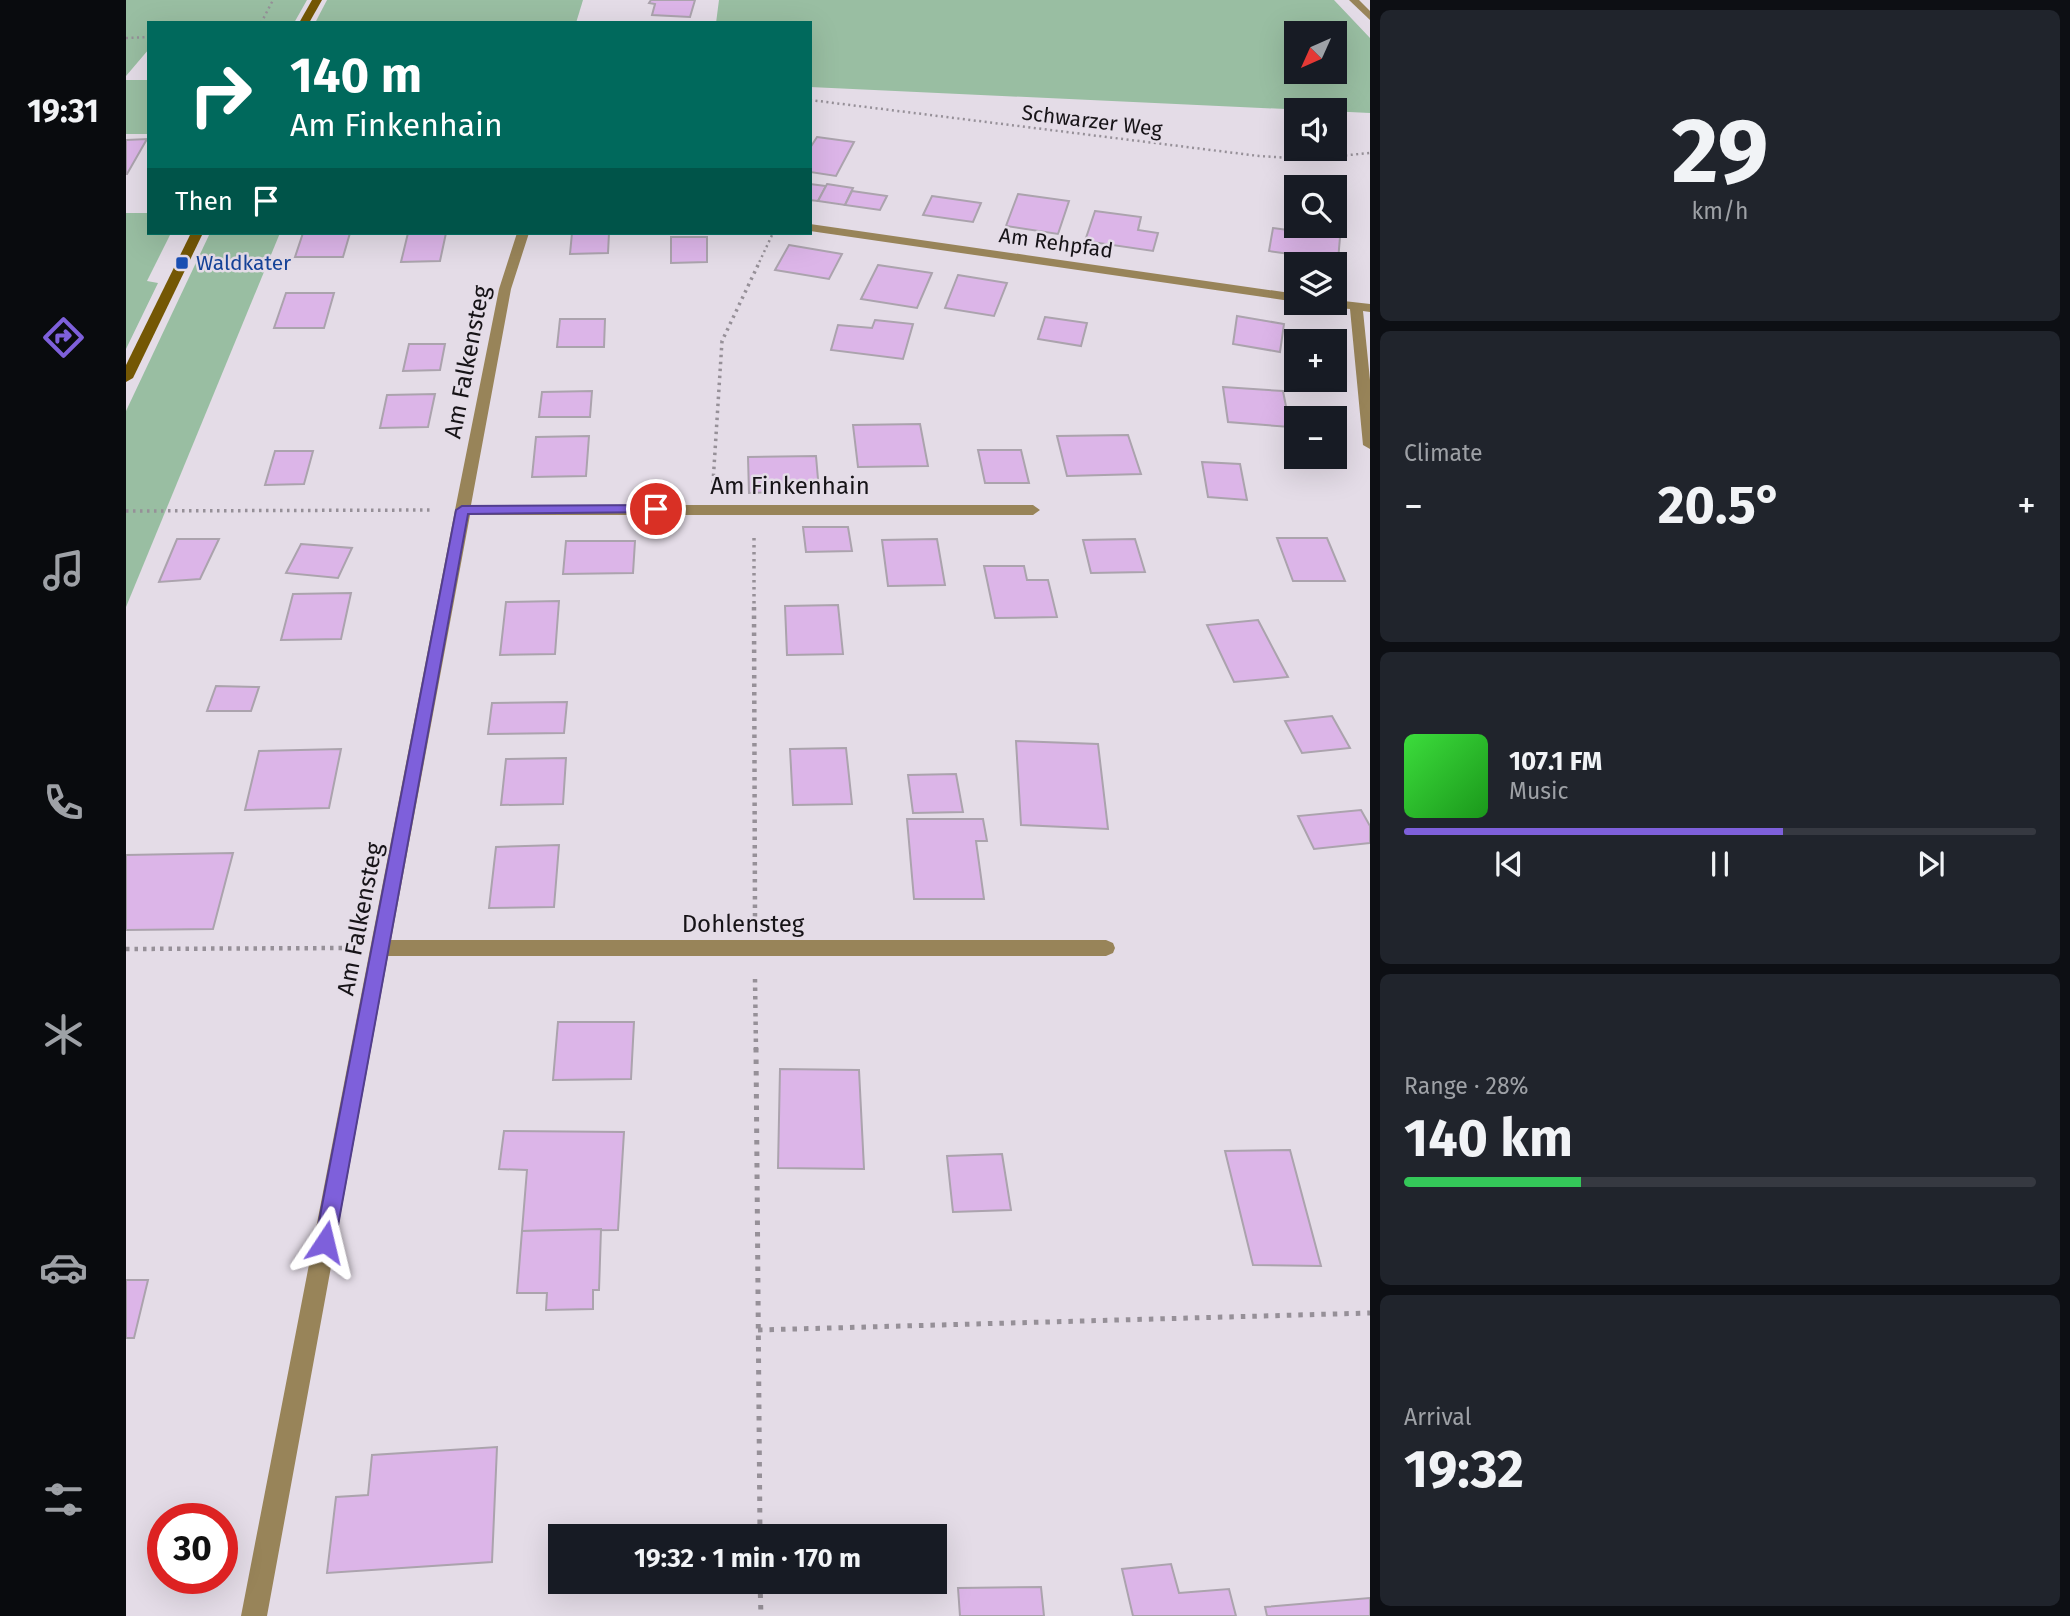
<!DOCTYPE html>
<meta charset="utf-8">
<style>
:root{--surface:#171b24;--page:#20242c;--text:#f1f3f6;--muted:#9ea1a6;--line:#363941;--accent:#7e60db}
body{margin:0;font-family:"Fira Sans",sans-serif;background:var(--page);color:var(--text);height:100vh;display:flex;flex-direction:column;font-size:26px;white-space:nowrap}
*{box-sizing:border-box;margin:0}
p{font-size:23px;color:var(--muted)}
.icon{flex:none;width:38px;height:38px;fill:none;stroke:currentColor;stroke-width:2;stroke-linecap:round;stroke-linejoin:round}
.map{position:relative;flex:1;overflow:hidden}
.sheet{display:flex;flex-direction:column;gap:10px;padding:10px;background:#0d0f14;width:700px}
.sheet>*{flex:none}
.guide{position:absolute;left:21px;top:21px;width:665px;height:214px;border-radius:0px;box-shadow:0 7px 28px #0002;background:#00695c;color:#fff;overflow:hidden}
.needle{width:46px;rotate:225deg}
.fabs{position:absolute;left:1158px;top:21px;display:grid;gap:14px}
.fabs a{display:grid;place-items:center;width:63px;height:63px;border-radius:0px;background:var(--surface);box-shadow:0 7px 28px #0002;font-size:35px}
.speed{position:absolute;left:21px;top:1503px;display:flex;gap:14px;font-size:35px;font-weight:700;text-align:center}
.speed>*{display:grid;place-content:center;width:91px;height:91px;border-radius:50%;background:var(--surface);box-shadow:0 7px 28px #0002;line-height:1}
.speed .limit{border:10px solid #d22;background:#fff;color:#111}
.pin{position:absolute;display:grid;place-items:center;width:60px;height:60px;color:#fff;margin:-30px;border:4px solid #fff;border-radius:50%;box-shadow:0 2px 7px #0007}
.me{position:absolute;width:77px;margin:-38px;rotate:10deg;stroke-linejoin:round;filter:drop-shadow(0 0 5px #0008)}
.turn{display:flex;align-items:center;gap:24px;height:147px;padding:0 28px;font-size:32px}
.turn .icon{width:91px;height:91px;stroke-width:2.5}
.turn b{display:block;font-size:49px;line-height:60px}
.then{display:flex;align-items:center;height:66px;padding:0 28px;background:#0003;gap:14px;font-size:26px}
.big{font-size:52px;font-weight:700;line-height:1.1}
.sheet .tile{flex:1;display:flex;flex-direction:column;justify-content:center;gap:10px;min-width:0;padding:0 24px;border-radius:10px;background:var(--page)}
.sheet .dial{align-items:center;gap:0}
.dial b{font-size:91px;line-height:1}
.song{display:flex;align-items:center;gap:21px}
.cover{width:84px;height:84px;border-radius:10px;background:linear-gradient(135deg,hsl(120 70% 55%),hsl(120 70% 35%))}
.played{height:7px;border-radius:4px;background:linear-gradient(90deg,var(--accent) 60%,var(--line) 60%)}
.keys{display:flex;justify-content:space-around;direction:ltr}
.heat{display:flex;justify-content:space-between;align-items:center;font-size:38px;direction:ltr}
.charge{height:10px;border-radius:5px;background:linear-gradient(90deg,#34c759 28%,var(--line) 0)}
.trip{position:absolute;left:422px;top:1524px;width:399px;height:70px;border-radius:0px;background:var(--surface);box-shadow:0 7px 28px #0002;font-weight:700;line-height:70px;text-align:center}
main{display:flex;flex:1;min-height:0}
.tab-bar{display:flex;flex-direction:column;width:126px;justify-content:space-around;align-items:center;background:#090b0e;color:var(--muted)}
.tab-bar .icon{width:49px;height:49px}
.tab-bar .active{color:var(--accent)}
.tab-bar b{font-size:32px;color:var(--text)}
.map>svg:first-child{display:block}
.green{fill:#99bea2;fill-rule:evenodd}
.building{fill:#dcb5e8;stroke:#aba3ad;stroke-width:2}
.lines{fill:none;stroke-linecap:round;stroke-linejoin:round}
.path-far3{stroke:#969098;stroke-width:2.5;stroke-dasharray:2 3.5;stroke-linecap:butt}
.path-far2{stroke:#969098;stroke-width:3.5;stroke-dasharray:2.5 4.5;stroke-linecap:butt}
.path-far1{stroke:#969098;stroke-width:4.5;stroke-dasharray:3.5 5;stroke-linecap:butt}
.path{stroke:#969098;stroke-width:5;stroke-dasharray:4.5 7;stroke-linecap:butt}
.street{fill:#988459;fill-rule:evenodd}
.secondary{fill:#745704;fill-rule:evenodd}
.route{fill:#7e60db;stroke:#523e8e;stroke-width:2}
.transit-dot{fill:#1a4fb4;stroke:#e4dce7;stroke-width:2.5}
.labels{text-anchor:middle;stroke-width:5;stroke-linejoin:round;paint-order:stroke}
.far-street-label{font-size:21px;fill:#161317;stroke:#e4dce7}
.far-transit-label{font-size:21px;fill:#164399;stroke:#e4dce7;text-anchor:start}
.street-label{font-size:24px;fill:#161317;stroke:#e4dce7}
</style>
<main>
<nav class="tab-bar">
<b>19:31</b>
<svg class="icon active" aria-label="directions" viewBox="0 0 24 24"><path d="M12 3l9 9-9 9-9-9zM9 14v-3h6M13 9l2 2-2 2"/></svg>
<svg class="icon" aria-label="music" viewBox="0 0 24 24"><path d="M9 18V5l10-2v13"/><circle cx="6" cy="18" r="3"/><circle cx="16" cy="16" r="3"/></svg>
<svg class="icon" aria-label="phone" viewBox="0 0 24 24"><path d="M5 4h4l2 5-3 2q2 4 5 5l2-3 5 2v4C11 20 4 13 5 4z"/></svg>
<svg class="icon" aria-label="climate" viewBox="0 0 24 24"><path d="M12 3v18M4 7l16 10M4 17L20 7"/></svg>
<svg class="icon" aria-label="car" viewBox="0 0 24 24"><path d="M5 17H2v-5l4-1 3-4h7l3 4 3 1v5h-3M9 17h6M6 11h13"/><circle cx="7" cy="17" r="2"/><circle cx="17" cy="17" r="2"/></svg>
<svg class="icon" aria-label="filters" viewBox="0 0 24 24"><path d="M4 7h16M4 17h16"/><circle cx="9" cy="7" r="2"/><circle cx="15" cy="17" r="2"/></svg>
</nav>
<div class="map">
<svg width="1244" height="1616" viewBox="0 0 1244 1616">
<rect width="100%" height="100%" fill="#e4dce7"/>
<g class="green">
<polygon points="0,0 181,0 168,23 23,23 23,49 0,76"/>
<polygon points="201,0 457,0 450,23 189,23"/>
<path d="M593,0h615l36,38v75l-560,-26v-64h-94zM1209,33v39h-38v-39z"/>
<rect x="0" y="80" width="23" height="54"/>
<polygon points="0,213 23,213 23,233 45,233 21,281 32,283 0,349"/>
<polygon points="84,233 154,233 0,607 0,411"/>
</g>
<g class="building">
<polygon points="525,0 569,0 564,17 526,15 529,4 523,3"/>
<polygon points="691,137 728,142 710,176 684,172 684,148"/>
<polygon points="21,139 1,174 0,174 0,140"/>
<polygon points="684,184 700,186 692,201 684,200"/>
<polygon points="701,184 727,188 719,205 692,201"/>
<polygon points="726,191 761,196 754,210 719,205"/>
<polygon points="892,194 943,201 932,234 880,226"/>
<polygon points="806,196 855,203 847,222 797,215"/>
<polygon points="969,211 1015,217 1012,230 1032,233 1027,251 959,241"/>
<polygon points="1147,228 1214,237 1212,261 1143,251"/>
<polygon points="177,233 224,233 217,257 169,257"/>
<polygon points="282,233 320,233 314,261 275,262"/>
<polygon points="446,233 483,233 482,253 444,254"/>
<polygon points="545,237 581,237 581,262 545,263"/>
<polygon points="663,245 716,254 703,279 649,270"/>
<polygon points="752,265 806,273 791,308 735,299"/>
<polygon points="832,275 881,283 868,316 819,308"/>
<polygon points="160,293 208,293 198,328 148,328"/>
<polygon points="1111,316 1158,324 1154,352 1107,344"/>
<polygon points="919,317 961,323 955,346 912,339"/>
<polygon points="434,319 479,319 478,347 431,347"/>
<polygon points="749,320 787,324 777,359 705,350 712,325 746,328"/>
<polygon points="283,344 319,344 314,370 277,371"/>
<polygon points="1097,387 1157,391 1164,427 1102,422"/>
<polygon points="466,391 464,417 413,417 416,392"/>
<polygon points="309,394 302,427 254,428 261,395"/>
<polygon points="794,424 802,466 732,467 727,425"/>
<polygon points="1002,435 1015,474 941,476 931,436"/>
<polygon points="463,436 460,476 406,477 410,437"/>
<polygon points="852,450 895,450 903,483 859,483"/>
<polygon points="149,451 187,451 178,484 139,485"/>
<polygon points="690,456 693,491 623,493 622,457"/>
<polygon points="1076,462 1114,464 1121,500 1082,497"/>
<polygon points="677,527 722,527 726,551 680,552"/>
<polygon points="1151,538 1201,538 1219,581 1167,581"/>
<polygon points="51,539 93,539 74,579 33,582"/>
<polygon points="811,539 819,585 762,586 756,540"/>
<polygon points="1009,539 1019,572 965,573 957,540"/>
<polygon points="440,541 509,541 507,573 437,574"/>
<polygon points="175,544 226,548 212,578 160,573"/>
<polygon points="858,566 898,566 901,580 922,580 931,617 869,618"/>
<polygon points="225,593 215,639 155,640 167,594"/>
<polygon points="433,601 429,654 374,655 380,602"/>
<polygon points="712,605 717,654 661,655 659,606"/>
<polygon points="1132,620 1162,677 1108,682 1081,625"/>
<polygon points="90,686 133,687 125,711 81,711"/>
<polygon points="441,702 438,733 362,734 366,703"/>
<polygon points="1206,716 1224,748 1176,753 1159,721"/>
<polygon points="890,741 972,744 982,829 895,825"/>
<polygon points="720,748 726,804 667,805 664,749"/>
<polygon points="215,749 203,808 119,810 133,751"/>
<polygon points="440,758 437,804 375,805 380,759"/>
<polygon points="830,774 837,812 787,813 782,775"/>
<polygon points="1235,810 1244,826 1244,843 1188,849 1172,816"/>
<polygon points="781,819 857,819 861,841 850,841 858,899 788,899"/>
<polygon points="433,845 428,907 363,908 370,847"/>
<polygon points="107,853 87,929 0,930 0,855"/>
<polygon points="432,1022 508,1022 505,1079 427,1080"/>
<polygon points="654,1069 733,1070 738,1169 652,1168"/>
<polygon points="378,1131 498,1132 492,1230 396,1231 401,1170 373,1169"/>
<polygon points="1164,1150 1195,1266 1127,1265 1099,1151"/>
<polygon points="876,1154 885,1210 827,1212 821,1156"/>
<polygon points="475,1229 473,1290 467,1290 467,1309 420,1310 421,1293 391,1293 396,1231"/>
<polygon points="0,1280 22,1280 8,1338 0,1338"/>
<polygon points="371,1447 366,1562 201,1573 210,1497 242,1495 246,1455"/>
<polygon points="1045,1564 1053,1593 1103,1589 1110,1616 1007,1616 996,1569"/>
<polygon points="915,1587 918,1616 834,1616 832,1588"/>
<polygon points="1244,1598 1244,1616 1141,1616 1139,1607"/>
</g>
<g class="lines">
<g class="path-far3">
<polyline points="135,23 147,0"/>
<polyline points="0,38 23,37"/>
<polyline points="684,100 1133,156 1181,159 1244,153"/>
<polyline points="631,267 647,233"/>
</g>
<g class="path-far2">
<polyline points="587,483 596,341 632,265"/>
<polyline points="0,511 307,510"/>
<polyline points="628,538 628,609"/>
</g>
<g class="path-far1">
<polyline points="628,607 629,918"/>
<polyline points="0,949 220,948"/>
<polyline points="629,979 630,1050"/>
</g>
<g class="path">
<polyline points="630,1048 634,1536"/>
<polyline points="632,1330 1244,1313"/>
<polyline points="634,1582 635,1616"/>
</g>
<g class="street">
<polygon points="1223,0 1233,0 1244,11 1244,20"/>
<polygon points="684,224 1171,294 1171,302 684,231"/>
<polygon points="391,233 403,233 385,289 345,505 907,505 914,510 907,515 344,515 265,940 980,940 987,943 989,948 987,953 980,956 262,956 141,1616 115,1616 329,510 373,289"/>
<polygon points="1209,300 1244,304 1244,312 1237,311 1244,380 1244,449 1237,445 1224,309 1201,307 1195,303 1209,303"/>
</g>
<g class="secondary">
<polygon points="186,0 196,0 183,23 173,23"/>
<polygon points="65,233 77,233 7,378 0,382 0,365"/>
</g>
</g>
<polygon class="route" points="530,505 536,509 535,512 342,514 209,1242 206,1249 199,1251 192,1249 189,1242 330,510 336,506"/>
<rect class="transit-dot" x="49" y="256" width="14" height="14" rx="3.5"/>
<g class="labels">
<g class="far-street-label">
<text transform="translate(966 121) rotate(7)" y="7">Schwarzer Weg</text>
<text transform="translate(930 243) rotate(8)" y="7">Am Rehpfad</text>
</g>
<g class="far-transit-label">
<text x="70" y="270">Waldkater</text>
</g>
<g class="street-label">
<text transform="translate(341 362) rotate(-79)" y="8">Am Falkensteg</text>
<text x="664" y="494">Am Finkenhain</text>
<text transform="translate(234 919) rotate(-79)" y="8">Am Falkensteg</text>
<text x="617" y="932">Dohlensteg</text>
</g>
</g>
</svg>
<div class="fabs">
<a><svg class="needle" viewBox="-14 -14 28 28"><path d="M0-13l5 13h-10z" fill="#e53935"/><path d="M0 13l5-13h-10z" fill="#9ea1a6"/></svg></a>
<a><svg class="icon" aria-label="sound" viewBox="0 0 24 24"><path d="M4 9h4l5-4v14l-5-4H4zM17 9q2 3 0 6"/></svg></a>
<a><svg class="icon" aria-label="search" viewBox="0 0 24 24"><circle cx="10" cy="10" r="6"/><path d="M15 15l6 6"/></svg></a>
<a><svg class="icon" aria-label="layers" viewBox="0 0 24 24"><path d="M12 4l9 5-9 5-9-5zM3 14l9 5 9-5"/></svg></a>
<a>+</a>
<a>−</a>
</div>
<div class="speed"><div class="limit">30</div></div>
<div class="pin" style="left:530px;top:509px;background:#d93025"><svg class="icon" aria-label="arrive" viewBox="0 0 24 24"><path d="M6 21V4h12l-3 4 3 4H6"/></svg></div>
<svg class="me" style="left:199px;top:1242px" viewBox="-20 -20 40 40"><path d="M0-17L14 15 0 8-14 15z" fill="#7e60db" stroke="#fff" stroke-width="4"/></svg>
<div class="trip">19:32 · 1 min · 170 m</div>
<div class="guide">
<div class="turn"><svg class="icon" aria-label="right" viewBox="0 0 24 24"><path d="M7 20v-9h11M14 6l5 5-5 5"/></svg><div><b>140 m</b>Am Finkenhain</div></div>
<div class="then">Then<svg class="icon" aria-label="arrive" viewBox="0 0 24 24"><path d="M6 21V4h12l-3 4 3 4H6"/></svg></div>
</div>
</div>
<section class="sheet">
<div class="tile dial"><b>29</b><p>km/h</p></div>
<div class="tile"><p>Climate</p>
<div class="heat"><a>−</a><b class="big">20.5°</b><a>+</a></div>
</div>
<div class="tile">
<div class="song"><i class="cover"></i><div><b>107.1 FM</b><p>Music</p></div></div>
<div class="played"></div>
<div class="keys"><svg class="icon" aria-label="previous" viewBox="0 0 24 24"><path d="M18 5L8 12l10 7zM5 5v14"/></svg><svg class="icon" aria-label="pause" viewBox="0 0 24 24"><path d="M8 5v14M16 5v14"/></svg><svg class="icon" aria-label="next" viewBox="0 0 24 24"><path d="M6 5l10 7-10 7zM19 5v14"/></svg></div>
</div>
<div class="tile"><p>Range · 28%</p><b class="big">140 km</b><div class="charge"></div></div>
<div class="tile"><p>Arrival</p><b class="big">19:32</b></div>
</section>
</main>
